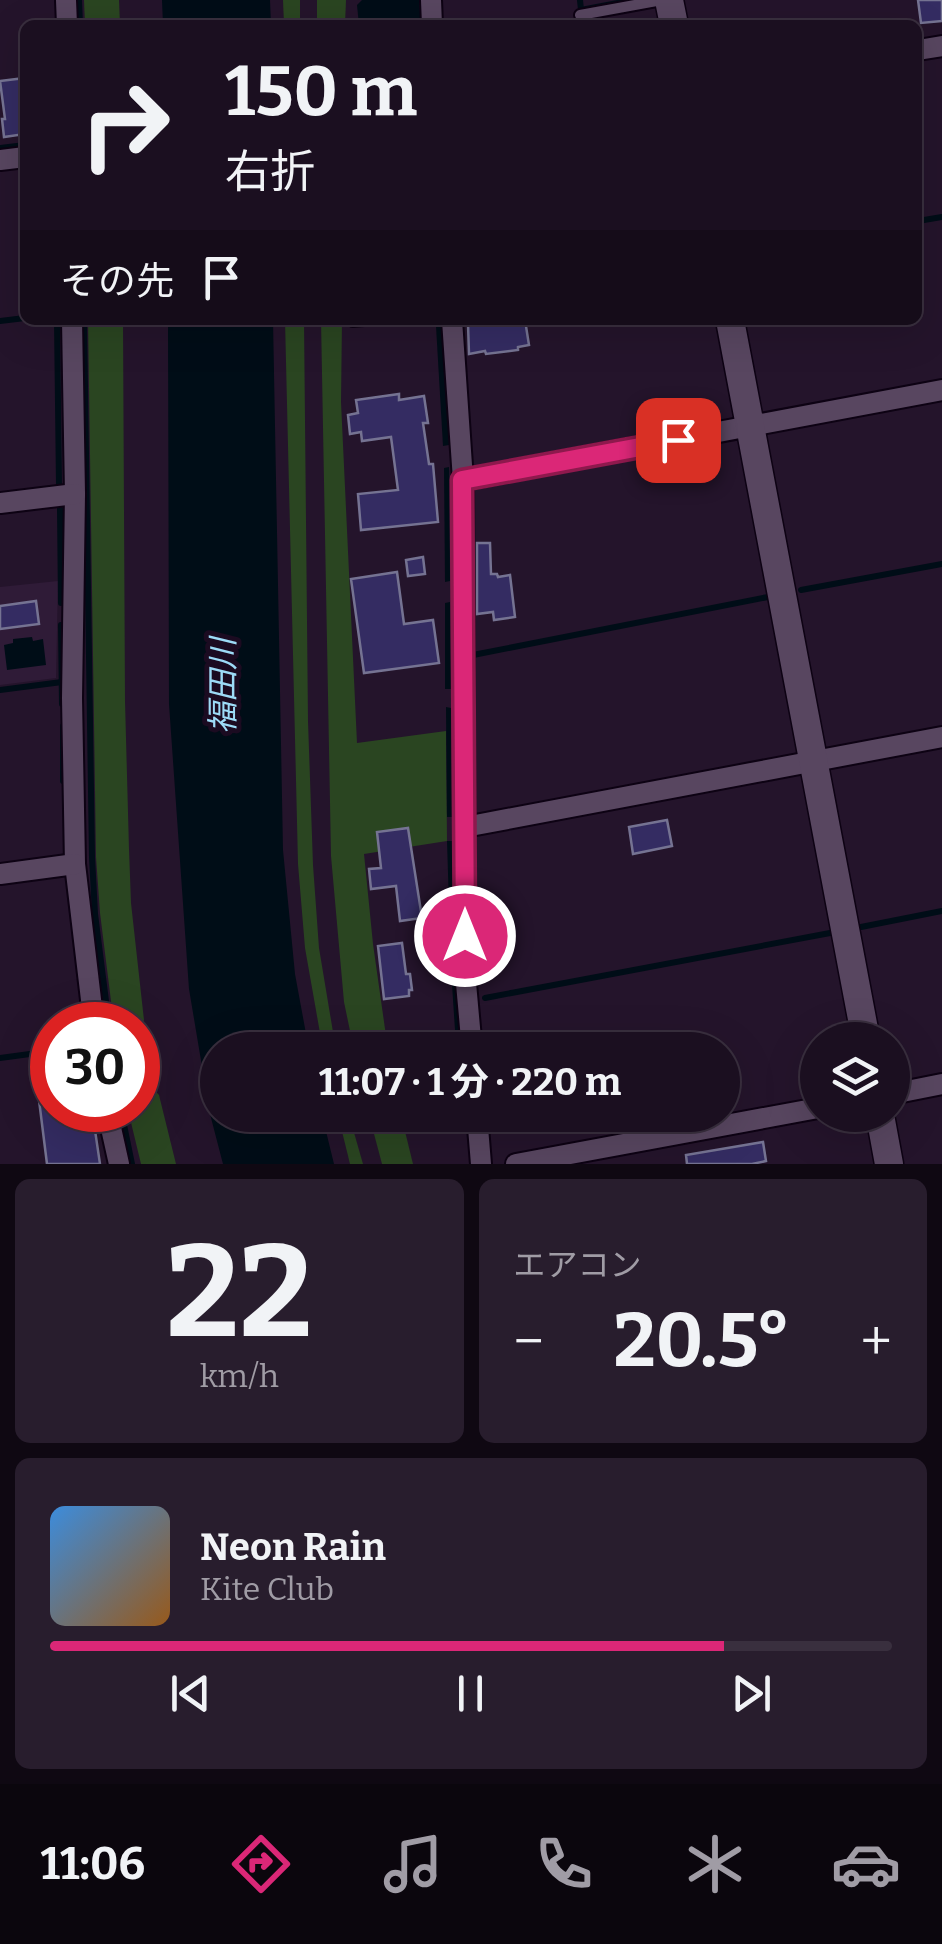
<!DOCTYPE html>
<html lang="ja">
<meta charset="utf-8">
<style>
:root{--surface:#1b0f20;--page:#281d2d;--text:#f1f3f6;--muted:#a09ca5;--line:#392f3e;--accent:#db2777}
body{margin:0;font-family:Bitter,"Noto Sans JP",serif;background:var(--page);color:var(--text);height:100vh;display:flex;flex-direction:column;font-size:38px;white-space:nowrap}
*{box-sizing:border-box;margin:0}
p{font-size:32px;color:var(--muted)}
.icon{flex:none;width:55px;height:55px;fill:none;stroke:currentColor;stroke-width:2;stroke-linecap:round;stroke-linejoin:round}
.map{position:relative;height:1164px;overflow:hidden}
.panel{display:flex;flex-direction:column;gap:15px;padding:15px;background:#0f0812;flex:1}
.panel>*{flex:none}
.guide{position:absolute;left:20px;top:20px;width:902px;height:305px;border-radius:15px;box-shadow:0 10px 40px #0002,0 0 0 2px var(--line);background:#1b0f20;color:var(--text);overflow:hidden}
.controls{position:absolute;left:800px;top:1022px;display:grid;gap:20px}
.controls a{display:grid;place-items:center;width:110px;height:110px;border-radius:50%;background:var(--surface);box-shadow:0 10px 40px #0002,0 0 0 2px var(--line);font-size:50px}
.speed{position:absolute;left:30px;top:1002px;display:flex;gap:20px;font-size:50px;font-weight:700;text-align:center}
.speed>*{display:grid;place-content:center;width:130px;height:130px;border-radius:50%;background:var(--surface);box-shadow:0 10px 40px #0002,0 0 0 2px var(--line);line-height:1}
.speed .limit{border:15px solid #d22;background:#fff;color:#111}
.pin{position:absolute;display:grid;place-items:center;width:85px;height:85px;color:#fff;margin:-42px;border-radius:20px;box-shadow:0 5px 15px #0006}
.me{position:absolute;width:110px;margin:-55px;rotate:0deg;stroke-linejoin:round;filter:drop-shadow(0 0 8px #0008)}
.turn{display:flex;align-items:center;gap:35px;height:210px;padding:0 40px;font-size:45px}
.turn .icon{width:130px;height:130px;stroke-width:2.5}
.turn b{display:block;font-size:70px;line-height:85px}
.then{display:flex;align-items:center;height:95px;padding:0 40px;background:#0003;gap:20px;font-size:38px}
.big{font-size:75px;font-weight:700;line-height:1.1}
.panel .tile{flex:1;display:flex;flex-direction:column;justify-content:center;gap:15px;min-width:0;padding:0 35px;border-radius:15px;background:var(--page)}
.panel .dial{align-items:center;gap:0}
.dial b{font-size:130px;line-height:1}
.song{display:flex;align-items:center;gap:30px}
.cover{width:120px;height:120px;border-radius:15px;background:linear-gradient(135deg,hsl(210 70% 55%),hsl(30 70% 35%))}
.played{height:10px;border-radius:5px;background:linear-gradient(90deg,var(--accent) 80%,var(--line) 80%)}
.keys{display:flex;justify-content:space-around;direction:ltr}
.heat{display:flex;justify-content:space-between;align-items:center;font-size:55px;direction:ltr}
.panel .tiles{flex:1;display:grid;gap:15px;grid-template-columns:1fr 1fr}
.tile:last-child{grid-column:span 2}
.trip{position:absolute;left:200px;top:1032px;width:540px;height:100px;border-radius:50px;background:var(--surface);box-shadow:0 10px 40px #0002,0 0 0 2px var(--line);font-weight:700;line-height:100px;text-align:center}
.tab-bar{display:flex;height:160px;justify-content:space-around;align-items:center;background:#0b060d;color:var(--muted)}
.tab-bar .icon{width:70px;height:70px}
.tab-bar .on{color:var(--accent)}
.tab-bar b{font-size:45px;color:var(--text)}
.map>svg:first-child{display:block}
.built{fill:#2f1b37}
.green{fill:#2a4521}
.water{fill:#000d17}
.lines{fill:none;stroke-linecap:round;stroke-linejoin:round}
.stream{stroke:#000d17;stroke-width:6}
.building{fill:#342c62;stroke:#757392;stroke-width:2.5}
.lane-casing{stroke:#0d0213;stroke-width:14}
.street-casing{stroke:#0d0213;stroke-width:24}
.secondary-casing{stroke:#0d0213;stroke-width:31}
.lane{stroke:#584660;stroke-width:10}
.street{stroke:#584660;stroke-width:20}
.secondary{stroke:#584660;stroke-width:28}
.route-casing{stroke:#8e194d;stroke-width:25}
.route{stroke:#db2777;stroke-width:18}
.labels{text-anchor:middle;stroke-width:10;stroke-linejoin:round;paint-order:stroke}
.water-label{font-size:32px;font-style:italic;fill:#9ddbf7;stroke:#1b0b21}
</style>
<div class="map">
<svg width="942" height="1164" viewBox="0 0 942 1164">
<rect width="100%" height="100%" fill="#24142b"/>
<polygon class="built" points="58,581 56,678 0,685 0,587"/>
<g class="green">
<polygon points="84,0 119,0 120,25 85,25"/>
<polygon points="283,0 300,0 300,25 284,25"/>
<polygon points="317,0 346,0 345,25 317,25"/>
<polygon points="88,320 123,320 125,701 129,849 131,903 144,1020 139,1035 144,1079 159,1095 176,1164 141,1164 128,1110 138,1110 138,1025 114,1025 100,913 96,857"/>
<polygon points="285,320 304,320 308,721 313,865 319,948 336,1050 323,1050 305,948 298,864"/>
<polygon points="321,320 342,320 341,402 357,743 446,731 447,841 364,854 373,944 388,1050 354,1050 344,1002 331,856"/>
<polygon points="338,1115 349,1115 363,1164 350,1164"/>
<polygon points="369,1115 401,1115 413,1164 382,1164"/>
</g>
<g class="water">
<polygon points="162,0 270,0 271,25 163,25"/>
<polygon points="362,0 419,0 421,25 359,25 357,5"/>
<polygon points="168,320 273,320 283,850 295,974 309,1050 218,1050 218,1115 322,1115 334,1164 223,1164 210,1114 189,989 169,704"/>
<polygon points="442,324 449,445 443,446 436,326"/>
<polygon points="449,467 450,581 445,582 444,468"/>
<polygon points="450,602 451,689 445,689 445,603"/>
<polygon points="32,637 33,641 43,639 46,665 7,670 4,645 13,643 13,639"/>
<polygon points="446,707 451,708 452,817 447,817"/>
<polygon points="447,841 453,841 455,969 460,1030 455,1030 451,969"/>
</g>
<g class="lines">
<g class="stream">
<polyline points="79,0 80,25"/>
<polyline points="580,0 581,10 633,0"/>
<polyline points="0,148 25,145"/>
<polyline points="918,221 942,217"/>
<polyline points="57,320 59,485"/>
<polyline points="84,320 92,857 95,914 109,1025"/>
<polyline points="0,321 25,318"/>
<polyline points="60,509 61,603"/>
<polyline points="801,590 942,564"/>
<polyline points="61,625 62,704"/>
<polyline points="473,655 768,597"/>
<polyline points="0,690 62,682"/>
<polyline points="63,726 63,781"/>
<polyline points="861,927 942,911"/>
<polyline points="485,998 830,933"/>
<polyline points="0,1058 52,1051"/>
<polyline points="121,1110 132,1164"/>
</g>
</g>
<g class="building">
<polygon points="918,0 942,0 942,21 921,23"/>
<polygon points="25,78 25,134 4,137 2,119 5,119 0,81"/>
<polygon points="485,320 525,320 529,345 518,347 518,350 486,354 485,351 469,354 468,324"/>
<polygon points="399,394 399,400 424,396 428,423 423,423 429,464 433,464 438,522 361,530 358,494 398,490 391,437 362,441 361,432 350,434 348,415 358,413 356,400"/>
<polygon points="477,543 490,543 491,574 497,574 498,577 510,575 515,617 494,620 493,612 477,614"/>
<polygon points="423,557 425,574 408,576 406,560"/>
<polygon points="397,572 404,624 433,620 439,663 364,673 351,579"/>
<polygon points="36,601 39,624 0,629 0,606"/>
<polygon points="667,820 672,846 633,854 629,827"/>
<polygon points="408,828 422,918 400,921 396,886 371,889 369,869 381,868 377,832"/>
<polygon points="402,943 406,974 410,974 412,990 409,990 409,996 384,999 378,946"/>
<polygon points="52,1058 52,1110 92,1110 100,1164 47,1164 34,1060"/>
<polygon points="763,1142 766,1161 752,1164 687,1164 686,1155"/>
</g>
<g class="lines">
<defs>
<g id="lane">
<polyline points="580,15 662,0"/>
<polyline points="353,321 364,320"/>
</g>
<g id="street">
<polyline points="66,0 67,25"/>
<polyline points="431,0 432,25"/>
<polyline points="918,50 942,46"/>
<polyline points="0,160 25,157"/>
<polyline points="72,320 75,494 72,698 75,864 94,1025"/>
<polyline points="452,320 463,480 465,972 472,1050"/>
<polyline points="463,480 942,390"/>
<polyline points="0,503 75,494"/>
<polyline points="465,827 942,737"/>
<polyline points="0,874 75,864"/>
<polyline points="892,1094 942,1084"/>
<polyline points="107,1110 119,1164"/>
<polyline points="477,1115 481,1164"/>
<polyline points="516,1164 818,1108"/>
</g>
<g id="secondary">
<polyline points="669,0 674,25"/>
<polyline points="730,320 866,1040"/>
<polyline points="880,1115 889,1164"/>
</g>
</defs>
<use href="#lane" class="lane-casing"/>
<use href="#street" class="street-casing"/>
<use href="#secondary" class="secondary-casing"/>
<use href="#lane" class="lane"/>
<use href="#street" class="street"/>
<use href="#secondary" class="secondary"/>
</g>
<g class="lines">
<defs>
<polyline id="route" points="465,936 462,480 678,440"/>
</defs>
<use href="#route" class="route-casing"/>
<use href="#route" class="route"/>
</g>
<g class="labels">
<g class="water-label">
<text transform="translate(223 686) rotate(-90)" y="11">福田川</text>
</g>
</g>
</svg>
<div class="controls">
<a><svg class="icon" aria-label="layers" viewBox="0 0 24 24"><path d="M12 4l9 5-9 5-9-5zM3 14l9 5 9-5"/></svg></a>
</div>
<div class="speed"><div class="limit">30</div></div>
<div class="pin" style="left:678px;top:440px;background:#d93025"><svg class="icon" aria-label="arrive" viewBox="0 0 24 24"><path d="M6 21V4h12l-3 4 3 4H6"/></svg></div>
<svg class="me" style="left:465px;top:936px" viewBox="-20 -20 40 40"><circle r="17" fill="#db2777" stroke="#fff" stroke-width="3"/><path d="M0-11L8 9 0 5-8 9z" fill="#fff"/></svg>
<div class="trip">11:07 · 1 分 · 220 m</div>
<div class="guide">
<div class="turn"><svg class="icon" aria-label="right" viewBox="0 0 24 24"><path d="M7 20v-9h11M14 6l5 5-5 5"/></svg><div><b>150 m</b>右折</div></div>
<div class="then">その先<svg class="icon" aria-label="arrive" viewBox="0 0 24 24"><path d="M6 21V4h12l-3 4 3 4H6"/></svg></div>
</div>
</div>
<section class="panel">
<div class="tiles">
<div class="tile dial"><b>22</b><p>km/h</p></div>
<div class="tile"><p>エアコン</p>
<div class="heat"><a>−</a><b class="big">20.5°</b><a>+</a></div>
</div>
<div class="tile">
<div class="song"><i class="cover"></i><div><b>Neon Rain</b><p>Kite Club</p></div></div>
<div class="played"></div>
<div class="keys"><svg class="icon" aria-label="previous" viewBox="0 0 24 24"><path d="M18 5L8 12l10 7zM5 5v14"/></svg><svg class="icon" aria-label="pause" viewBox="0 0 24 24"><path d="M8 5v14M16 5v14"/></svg><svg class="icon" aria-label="next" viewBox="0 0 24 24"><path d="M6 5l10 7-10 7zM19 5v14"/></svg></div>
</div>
</div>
</section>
<nav class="tab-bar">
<b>11:06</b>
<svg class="icon on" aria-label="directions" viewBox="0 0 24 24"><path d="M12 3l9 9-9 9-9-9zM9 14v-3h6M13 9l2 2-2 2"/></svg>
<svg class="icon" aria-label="music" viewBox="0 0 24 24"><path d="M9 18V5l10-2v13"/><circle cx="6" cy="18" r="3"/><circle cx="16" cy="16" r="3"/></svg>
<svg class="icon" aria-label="phone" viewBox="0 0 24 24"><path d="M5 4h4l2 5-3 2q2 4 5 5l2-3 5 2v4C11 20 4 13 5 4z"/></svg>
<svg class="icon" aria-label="climate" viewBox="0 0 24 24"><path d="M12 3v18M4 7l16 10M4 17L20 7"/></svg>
<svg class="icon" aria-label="car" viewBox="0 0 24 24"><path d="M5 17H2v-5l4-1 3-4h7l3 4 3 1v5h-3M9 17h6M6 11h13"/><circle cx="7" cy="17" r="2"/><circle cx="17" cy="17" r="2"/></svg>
</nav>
